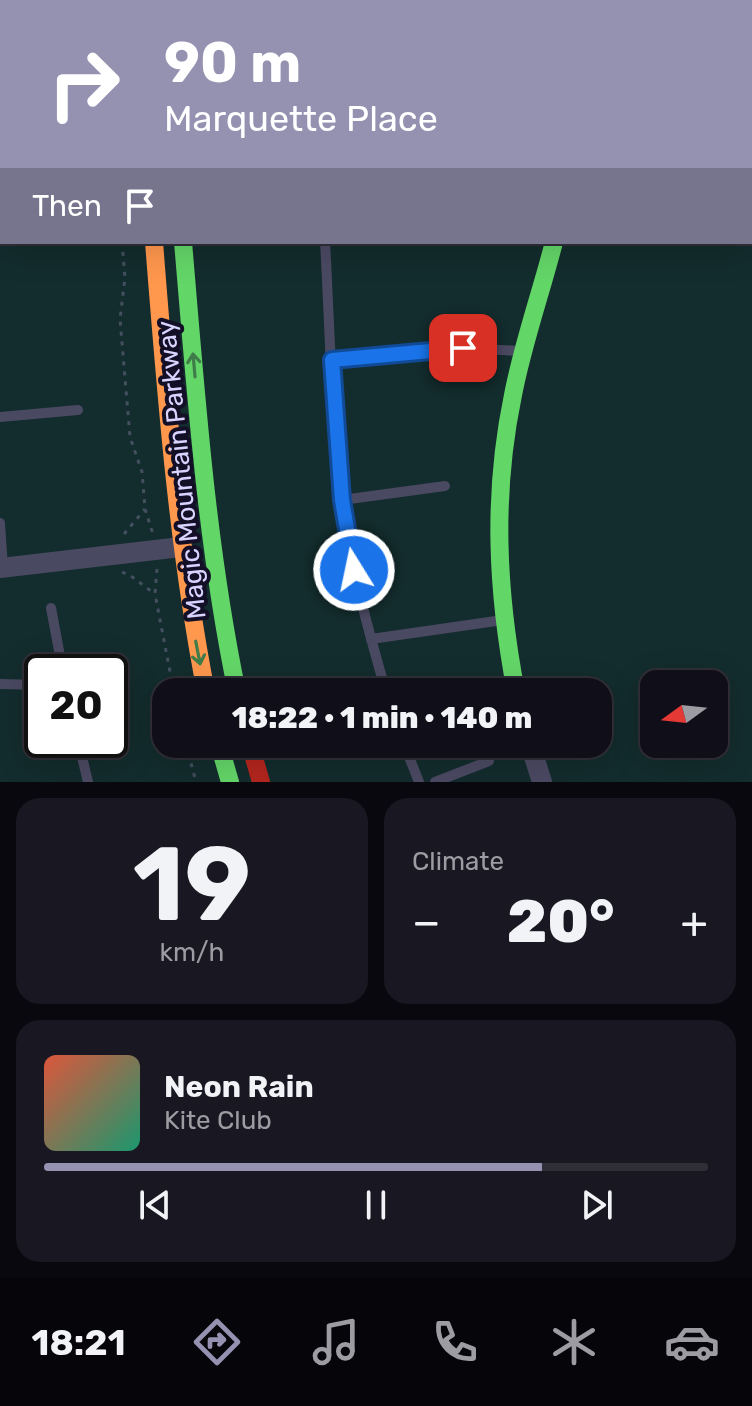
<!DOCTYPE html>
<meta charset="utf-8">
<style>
:root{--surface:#100f19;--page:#191822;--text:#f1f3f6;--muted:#9c9ca2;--line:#302f38;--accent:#9591b1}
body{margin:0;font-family:Rubik,sans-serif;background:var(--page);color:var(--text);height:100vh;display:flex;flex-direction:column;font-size:30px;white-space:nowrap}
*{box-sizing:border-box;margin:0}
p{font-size:26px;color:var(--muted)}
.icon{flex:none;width:44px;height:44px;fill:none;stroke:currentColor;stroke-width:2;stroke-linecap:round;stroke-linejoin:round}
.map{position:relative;height:782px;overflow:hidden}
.side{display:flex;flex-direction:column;gap:16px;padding:16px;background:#09080e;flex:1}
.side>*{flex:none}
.guide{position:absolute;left:0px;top:0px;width:752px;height:244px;box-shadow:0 8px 32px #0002,0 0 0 2px var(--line);background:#9591b1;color:#fff;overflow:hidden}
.needle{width:52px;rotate:255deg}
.tools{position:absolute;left:640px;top:670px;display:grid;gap:16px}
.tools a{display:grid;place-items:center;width:88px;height:88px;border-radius:16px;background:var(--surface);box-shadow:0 8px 32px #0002,0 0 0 2px var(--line);font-size:40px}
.speed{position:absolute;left:24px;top:654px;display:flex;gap:16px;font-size:40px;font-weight:700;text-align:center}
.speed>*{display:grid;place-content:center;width:104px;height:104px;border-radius:50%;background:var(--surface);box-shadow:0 8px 32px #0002,0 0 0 2px var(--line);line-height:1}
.speed .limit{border:4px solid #111;border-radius:12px;background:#fff;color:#111}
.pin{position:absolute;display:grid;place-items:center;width:68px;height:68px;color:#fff;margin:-34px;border-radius:16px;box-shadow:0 4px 12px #0006}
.me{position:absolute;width:88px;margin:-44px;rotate:350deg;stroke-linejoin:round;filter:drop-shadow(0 0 6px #0008)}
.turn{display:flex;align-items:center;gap:28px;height:168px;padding:0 32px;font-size:36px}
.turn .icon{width:104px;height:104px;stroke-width:2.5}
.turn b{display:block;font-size:56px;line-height:68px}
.then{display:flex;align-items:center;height:76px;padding:0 32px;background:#0003;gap:16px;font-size:30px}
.big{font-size:60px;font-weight:800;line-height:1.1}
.side .widget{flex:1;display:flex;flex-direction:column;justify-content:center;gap:12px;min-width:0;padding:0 28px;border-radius:24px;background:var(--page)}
.side .dial{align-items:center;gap:0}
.dial b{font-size:104px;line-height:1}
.song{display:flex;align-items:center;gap:24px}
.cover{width:96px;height:96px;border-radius:12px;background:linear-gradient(135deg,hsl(10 70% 55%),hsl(160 70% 35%))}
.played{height:8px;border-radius:4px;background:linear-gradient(90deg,var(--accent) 75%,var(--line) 75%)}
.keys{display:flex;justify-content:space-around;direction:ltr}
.heat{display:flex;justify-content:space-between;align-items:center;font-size:44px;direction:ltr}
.side .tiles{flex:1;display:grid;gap:16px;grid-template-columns:1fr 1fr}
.widget:last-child{grid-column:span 2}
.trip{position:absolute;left:152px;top:678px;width:460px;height:80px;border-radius:24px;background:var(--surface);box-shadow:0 8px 32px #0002,0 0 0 2px var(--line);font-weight:800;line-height:80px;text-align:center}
.tab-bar{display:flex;height:128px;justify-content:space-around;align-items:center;background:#06060a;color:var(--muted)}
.tab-bar .icon{width:56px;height:56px}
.tab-bar .selected{color:var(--accent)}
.tab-bar b{font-size:36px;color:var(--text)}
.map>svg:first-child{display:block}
.green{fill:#132c2d;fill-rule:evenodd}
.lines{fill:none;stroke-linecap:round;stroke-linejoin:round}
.path{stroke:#44505f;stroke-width:3;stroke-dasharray:4 6;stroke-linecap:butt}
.lane{stroke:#4a4962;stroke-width:10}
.street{stroke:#4a4962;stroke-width:20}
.fast{stroke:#63d668;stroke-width:18}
.slow{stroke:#ff974d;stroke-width:18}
.jam{stroke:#b3261e;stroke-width:18}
.oneway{stroke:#3f7c4a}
.route-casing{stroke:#114b97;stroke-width:20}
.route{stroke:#1a73e8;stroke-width:14}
.labels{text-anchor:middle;stroke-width:8;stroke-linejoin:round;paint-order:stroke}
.street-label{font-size:26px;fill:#d9d4ff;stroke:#130f26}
</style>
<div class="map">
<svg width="752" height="782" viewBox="0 0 752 782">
<rect width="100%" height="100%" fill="#161421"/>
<path class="green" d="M0,0h752v782h-752zM2,2h748v240h-748zM42,672h68v68h-68zM654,684h60v60h-60zM166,692h432v52h-432z"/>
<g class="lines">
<g class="path">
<polyline points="102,0 102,2"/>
<polyline points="544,2 549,0"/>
<polyline points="750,90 752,91"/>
<polyline points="0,147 2,147"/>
<polyline points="0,194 2,194"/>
<polyline points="122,242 125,278 120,319 130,437 142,472 145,509 153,534"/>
<polyline points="124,534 145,509"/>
<polyline points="157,569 155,594 174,692"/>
<polyline points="122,572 131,576 155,594"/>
<polyline points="186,744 196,782"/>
</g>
<g class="lane">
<polyline points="15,0 15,2"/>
<polyline points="0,8 2,8"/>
<path d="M325,242c5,86 6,173 17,258 8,65 26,129 44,192"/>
<polyline points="332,360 463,348 520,351"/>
<polyline points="0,417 78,410"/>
<polyline points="342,500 445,486"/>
<polyline points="0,523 3,568"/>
<polyline points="51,608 63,672"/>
<polyline points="371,639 503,620"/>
<polyline points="0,684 42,685"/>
<polyline points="78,740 88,782"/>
<polyline points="404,744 419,782"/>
<polyline points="435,782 489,761"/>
</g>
<g class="street">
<polyline points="0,119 2,119"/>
<polyline points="0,568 181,547"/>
<polyline points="530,744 542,782"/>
</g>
<g class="fast">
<polyline points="664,2 668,0"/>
<path d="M183,242c13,151 23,301 54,450"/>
<path d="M516,692c-19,-100 -24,-196 -3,-297 10,-52 28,-102 41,-153"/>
<polyline points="219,744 230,782"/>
</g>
<g class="slow">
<polyline points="135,0 135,2"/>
<polyline points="163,0 163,2"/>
<polyline points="617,2 621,0"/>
<path d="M154,242c12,151 23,301 52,450"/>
</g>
<polyline class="jam" points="250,744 261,782"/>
</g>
<defs><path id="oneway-shaft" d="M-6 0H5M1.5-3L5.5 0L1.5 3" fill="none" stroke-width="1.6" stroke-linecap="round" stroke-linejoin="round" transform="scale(2)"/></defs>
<g class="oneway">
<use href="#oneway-shaft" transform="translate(194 365) rotate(-95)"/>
<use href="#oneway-shaft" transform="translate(198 653) rotate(79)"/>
</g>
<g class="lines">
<defs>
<polyline id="route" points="354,570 342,500 332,360 463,348"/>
</defs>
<use href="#route" class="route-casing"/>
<use href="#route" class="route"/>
</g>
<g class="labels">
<g class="street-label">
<text transform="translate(181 470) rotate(-96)" y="9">Magic Mountain Parkway</text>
</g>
</g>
</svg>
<div class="tools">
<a><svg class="needle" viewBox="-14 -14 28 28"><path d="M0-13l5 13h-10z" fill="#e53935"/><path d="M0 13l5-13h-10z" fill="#9c9ca2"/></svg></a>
</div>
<div class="speed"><div class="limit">20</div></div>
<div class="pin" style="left:463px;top:348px;background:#d93025"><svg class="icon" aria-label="arrive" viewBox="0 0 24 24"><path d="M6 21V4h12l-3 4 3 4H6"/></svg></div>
<svg class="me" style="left:354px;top:570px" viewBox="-20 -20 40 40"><circle r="17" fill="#1a73e8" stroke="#fff" stroke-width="3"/><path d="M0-11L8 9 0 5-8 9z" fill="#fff"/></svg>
<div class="trip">18:22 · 1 min · 140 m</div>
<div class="guide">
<div class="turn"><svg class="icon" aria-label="right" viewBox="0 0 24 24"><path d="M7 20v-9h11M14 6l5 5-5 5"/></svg><div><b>90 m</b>Marquette Place</div></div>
<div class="then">Then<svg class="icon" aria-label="arrive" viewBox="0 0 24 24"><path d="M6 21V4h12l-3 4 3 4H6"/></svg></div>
</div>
</div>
<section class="side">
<div class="tiles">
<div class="widget dial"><b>19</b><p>km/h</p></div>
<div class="widget"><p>Climate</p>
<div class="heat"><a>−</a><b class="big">20°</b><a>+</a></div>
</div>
<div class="widget">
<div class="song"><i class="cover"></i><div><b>Neon Rain</b><p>Kite Club</p></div></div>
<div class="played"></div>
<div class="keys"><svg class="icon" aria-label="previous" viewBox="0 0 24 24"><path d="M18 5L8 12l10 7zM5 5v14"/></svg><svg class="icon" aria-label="pause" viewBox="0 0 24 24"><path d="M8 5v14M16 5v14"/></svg><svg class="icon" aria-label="next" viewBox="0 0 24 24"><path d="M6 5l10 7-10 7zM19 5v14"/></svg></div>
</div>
</div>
</section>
<nav class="tab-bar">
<b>18:21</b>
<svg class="icon selected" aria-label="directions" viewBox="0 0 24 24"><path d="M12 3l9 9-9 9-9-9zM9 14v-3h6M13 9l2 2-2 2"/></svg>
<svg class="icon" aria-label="music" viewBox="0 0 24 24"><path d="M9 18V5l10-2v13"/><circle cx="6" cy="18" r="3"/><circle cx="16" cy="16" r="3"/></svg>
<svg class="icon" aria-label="phone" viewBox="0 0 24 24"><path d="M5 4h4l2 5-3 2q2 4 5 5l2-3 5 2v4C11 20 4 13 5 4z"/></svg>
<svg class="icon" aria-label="climate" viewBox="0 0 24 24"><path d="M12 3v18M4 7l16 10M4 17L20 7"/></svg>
<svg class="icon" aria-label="car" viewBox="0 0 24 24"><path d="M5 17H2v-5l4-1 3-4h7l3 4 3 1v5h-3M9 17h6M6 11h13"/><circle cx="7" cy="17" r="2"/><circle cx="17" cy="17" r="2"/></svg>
</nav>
